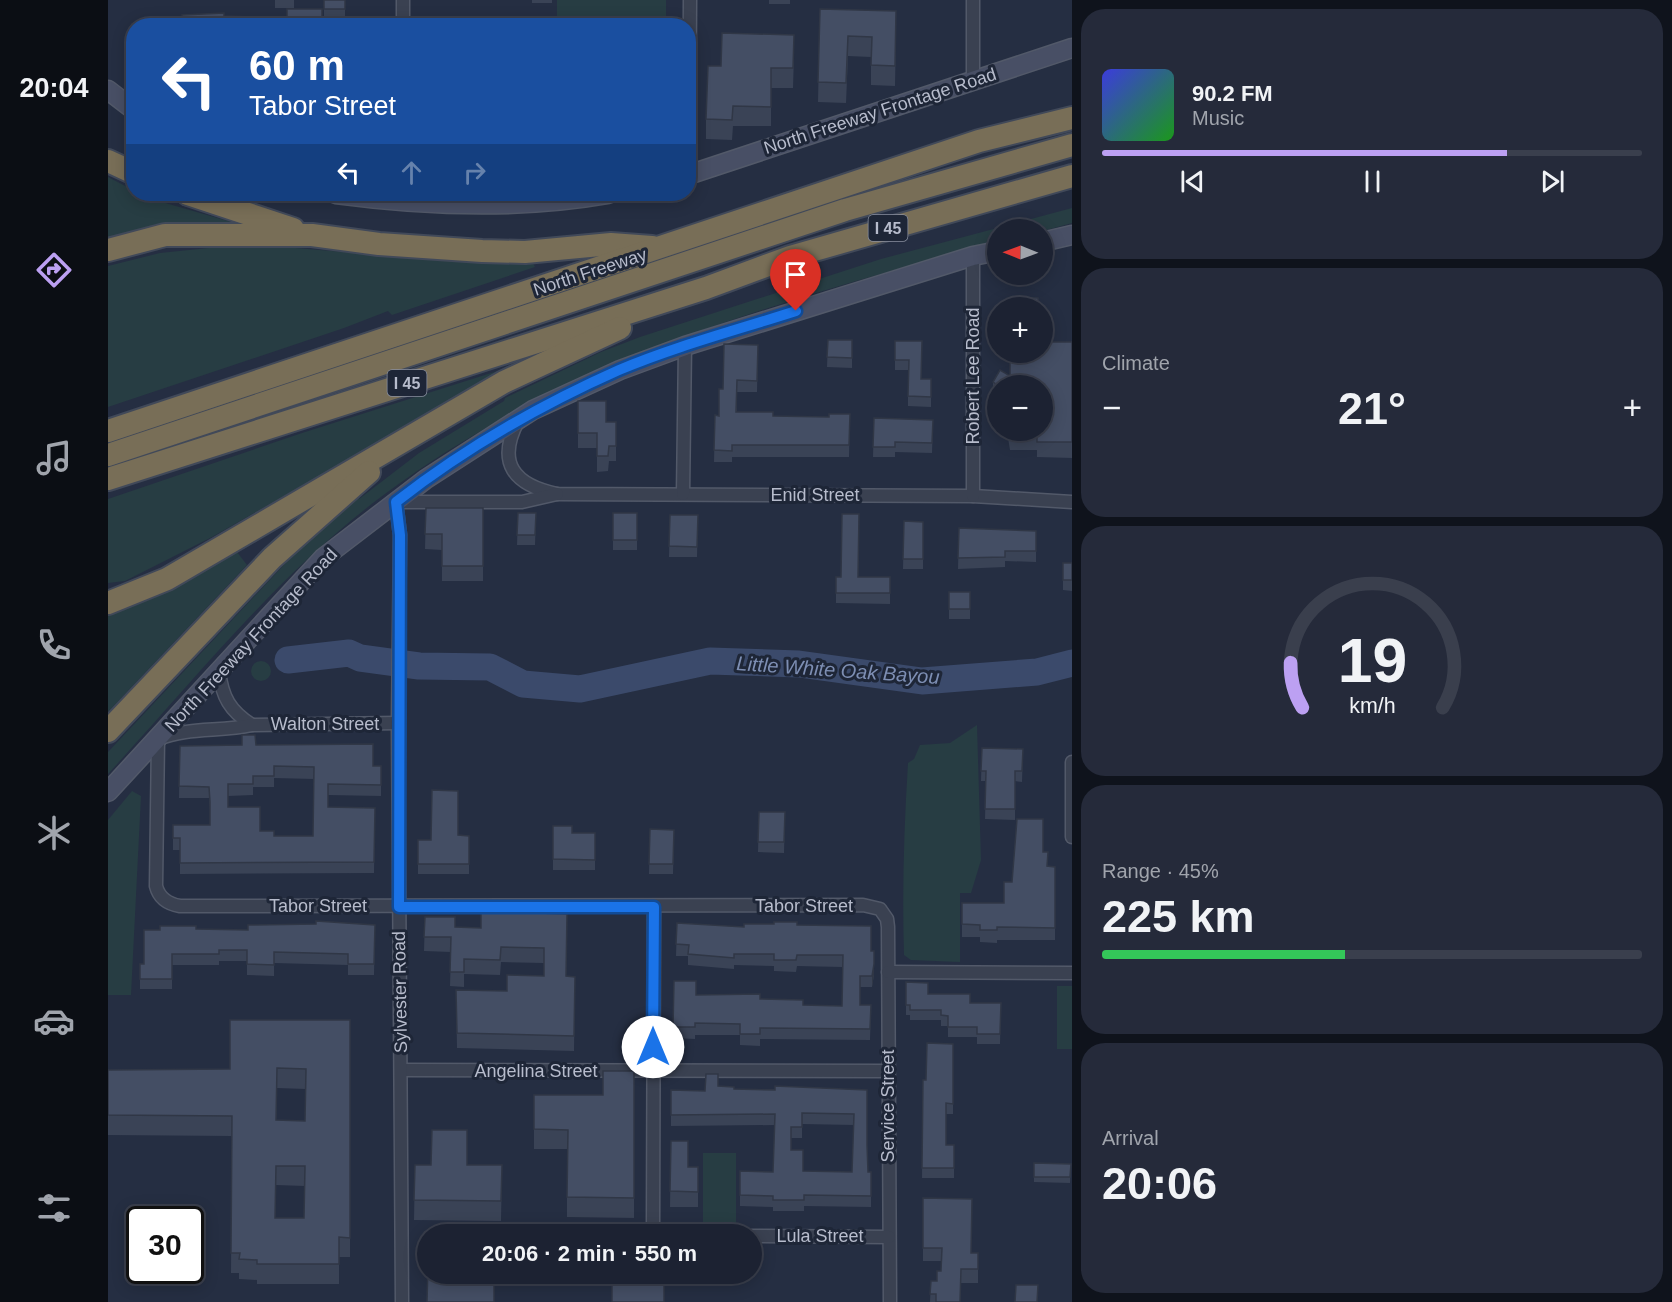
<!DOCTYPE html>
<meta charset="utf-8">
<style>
:root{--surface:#1c2232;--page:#252a3a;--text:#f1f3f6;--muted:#a0a4ac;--line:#3a3f4d;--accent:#bca0f2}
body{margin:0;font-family:Arial,sans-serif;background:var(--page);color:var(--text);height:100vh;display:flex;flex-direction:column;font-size:22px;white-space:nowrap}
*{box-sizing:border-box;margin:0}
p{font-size:20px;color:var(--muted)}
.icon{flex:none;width:33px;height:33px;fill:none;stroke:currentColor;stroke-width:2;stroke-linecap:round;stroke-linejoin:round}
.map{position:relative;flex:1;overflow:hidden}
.side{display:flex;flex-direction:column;gap:9px;padding:9px;background:#0f131c;width:600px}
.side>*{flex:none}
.hud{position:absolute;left:18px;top:18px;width:570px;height:183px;border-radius:24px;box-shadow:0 3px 15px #0003,0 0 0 2px var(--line);background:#1a4fa0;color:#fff;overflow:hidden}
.needle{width:39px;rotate:271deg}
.fabs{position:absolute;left:879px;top:219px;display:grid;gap:12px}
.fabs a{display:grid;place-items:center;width:66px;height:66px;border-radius:50%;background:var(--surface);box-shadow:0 3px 15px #0003,0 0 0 2px var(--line);font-size:30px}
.speed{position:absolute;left:18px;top:1206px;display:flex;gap:12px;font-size:30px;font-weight:700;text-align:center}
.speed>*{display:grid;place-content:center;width:78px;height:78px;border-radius:50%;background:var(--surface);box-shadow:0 3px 15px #0003,0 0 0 2px var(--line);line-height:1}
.speed .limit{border:3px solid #111;border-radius:9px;background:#fff;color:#111}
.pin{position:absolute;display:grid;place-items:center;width:51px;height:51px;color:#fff;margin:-62px -26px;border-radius:50% 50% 50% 0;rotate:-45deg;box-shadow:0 0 6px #0007}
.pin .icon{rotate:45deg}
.me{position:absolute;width:66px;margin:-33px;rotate:0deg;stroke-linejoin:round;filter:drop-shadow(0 0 4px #0008)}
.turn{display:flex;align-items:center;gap:21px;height:126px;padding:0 24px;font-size:27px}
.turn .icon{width:78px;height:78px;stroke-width:2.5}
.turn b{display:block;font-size:42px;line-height:51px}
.lanes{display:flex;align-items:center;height:57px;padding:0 24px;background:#0003;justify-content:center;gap:30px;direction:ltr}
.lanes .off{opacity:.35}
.big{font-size:45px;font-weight:700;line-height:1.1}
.side .tile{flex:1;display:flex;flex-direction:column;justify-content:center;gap:9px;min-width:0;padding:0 21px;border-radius:24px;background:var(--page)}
.side .dial{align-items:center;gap:0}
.dial svg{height:156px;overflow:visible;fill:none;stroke:var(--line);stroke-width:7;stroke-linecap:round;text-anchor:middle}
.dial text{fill:var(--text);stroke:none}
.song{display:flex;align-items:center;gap:18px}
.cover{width:72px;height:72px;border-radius:9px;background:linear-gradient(135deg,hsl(240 70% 55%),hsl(120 70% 35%))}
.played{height:6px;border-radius:3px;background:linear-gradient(90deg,var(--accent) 75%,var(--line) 75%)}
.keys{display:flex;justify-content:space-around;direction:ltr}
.heat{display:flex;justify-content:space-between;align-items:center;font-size:33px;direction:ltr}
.charge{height:9px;border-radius:4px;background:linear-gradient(90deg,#34c759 45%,var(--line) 0)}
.trip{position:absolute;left:309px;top:1224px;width:345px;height:60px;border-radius:30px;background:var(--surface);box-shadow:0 3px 15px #0003,0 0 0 2px var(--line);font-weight:700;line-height:60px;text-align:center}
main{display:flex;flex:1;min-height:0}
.tab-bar{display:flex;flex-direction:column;width:108px;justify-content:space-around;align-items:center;background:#0b0e14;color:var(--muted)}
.tab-bar .icon{width:42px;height:42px}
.tab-bar .selected{color:var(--accent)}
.tab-bar b{font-size:27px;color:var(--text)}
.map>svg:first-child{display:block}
.green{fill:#273d43}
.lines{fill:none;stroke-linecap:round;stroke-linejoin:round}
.river{stroke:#3b4a6b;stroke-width:27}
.street-casing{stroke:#525969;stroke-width:15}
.secondary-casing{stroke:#525969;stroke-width:21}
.highway-casing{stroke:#414959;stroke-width:26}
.street{stroke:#3a4151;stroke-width:12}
.secondary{stroke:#484f65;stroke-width:18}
.highway{stroke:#786e57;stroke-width:22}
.wall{fill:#3a4356;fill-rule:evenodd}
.shaded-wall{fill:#303746}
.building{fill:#444e64;stroke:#303746;stroke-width:1.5;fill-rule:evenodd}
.route-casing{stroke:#114b97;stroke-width:15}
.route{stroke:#1a73e8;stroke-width:10}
.labels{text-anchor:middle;stroke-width:6;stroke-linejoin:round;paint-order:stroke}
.shield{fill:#1e2637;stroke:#898f9f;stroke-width:1.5}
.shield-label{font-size:16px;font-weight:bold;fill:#b7bccc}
.street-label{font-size:18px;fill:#b7bccc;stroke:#1e2637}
.water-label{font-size:20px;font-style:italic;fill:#7d8eb3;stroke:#1e2637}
</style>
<main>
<nav class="tab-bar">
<b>20:04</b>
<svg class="icon selected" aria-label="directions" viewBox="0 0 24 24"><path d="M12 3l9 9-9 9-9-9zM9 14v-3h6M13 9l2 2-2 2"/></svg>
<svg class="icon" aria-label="music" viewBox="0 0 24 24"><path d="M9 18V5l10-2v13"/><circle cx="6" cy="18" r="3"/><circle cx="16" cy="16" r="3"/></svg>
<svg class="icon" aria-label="phone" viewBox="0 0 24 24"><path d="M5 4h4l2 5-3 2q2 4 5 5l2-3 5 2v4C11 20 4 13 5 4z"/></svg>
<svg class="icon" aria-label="climate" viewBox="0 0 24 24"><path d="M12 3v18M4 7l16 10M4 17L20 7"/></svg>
<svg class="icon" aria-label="car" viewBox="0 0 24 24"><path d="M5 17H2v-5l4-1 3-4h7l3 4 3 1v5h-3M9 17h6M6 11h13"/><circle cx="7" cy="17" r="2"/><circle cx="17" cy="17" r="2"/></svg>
<svg class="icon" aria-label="filters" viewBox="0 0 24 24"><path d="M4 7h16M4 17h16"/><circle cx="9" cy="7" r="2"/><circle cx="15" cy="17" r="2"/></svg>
</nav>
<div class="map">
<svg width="964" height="1302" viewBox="0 0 964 1302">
<rect width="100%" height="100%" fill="#252e42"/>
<g class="green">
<rect x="449" y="0" width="109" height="25"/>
<polygon points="0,177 25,190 26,194 127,223 126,226 0,239"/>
<path d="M964,208v15l-29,8 -45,-1 -1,12c-212,57 -429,117 -608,249 -107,78 -192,186 -281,283v-22l187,-199 64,-57v3l60,-46 85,-52 1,-3 96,-46 39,-15 241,-78z"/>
<polygon points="139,244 284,256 424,261 427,267 284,315 280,311 236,328 0,407 0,266 52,253"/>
<polygon points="405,366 104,537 17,581 0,583 0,499 194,433"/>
<polygon points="129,552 139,565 0,712 0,614 58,591"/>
<circle cx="153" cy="671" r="10"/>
<path d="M869,725l4,135 -10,33h-11v69l-49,-2 -7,-5c-2,-64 0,-128 4,-192l6,-4 6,-14 30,-2z"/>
<polygon points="24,791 33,796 23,995 0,995 0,820"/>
<rect x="949" y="986" width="15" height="63"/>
<rect x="595" y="1153" width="33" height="74"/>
</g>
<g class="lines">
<polyline class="river" points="180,660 241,653 252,658 311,666 382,667 415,684 472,689 602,661 691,664 814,681 929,672 964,663"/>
<defs>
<g id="street">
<polyline points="295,26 295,0"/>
<polyline points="865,79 865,0"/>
<polyline points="581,175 582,0"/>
<path d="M410,421c-22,42 -4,64 39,73l416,2 99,6"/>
<polyline points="575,494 577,346"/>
<polyline points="865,496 865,256"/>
<path d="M111,671c3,26 11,40 33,54"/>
<path d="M290,723l-146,2c-32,7 -64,2 -94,14l-2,147c3,12 12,18 24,20l683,-1 17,4 7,10 1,8 2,375"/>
<polyline points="964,762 964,837"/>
<polyline points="780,972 964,973"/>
<polyline points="294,1070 779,1071"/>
<polyline points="545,1234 546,907"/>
<polyline points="644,1236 781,1237"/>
<polyline points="294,1302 290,723 292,535 288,502 414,502 449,494"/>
</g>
<g id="secondary">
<polyline points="0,90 26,110"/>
<polyline points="580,175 964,48"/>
<path d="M228,194c90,12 182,16 272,0"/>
<polyline points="934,242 964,235"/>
<polyline points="0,792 215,558 318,479 425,410 512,370 577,346 865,256 890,251"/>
</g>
<g id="highway">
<polyline points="0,161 26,173"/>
<polyline points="80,194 185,229"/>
<polyline points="0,250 57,235 204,235 271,244 374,251 417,252 503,244 544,247"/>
<polyline points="0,431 871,141 964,118"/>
<polyline points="0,455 737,210 964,145"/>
<polyline points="0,479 598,288 682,257 964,176"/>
<polyline points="0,603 59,579 396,382 512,328"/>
<polyline points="0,731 164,558 261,472"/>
</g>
</defs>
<use href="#street" class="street-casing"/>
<use href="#secondary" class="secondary-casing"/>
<use href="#highway" class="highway-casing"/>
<use href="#street" class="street"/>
<use href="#secondary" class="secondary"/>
<use href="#highway" class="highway"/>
</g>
<g class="wall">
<rect x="167" y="0" width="19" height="8"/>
<rect x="216" y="0" width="21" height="19"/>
<rect x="424" y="0" width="20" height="3"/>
<rect x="661" y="0" width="21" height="4"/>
<polygon points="712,9 788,31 787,86 763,85 763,57 740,56 738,103 710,102"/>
<polygon points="686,55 685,88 663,88 663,126 625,126 624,140 598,139 598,119 613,66"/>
<polygon points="720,340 744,340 744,368 719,367"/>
<polygon points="787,341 813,379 823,379 823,407 800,406 800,370 787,370"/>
<polygon points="942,342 964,342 964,458 929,457 929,450 902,450 899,432 896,432 896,430 934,430 934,386 890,386 890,401 885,398 885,382 902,376"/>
<polygon points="650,345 649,392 629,392 629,412 665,416 721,417 742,414 741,457 624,457 624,462 606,462 607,415 611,416 615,389"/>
<polygon points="470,401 498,422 508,422 508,461 501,461 500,471 489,472 489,448 470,448"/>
<polygon points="766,418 825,420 824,453 787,452 787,457 765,457"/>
<polygon points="318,508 375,508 375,581 334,581 334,550 317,549"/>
<polygon points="410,513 428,513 427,545 409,545"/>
<rect x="505" y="513" width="24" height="37"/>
<polygon points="562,515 590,515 589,557 561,557"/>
<polygon points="796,521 815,522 815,569 795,569"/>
<polygon points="851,528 928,531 928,562 897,561 897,567 850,569"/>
<polygon points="955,563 964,563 964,591 955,590"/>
<polygon points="728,577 782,577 782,604 728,603"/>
<rect x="841" y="592" width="21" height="27"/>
<path d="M148,745l117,21h8v30l-53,-1v12l47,1 -1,65 -194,1v-24h-7v-25h37v-15l-1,-12h-30l1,-52zM166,778l40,1 -1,57h-39l-14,-5 -32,-24v-11l25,-1v-8h21z"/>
<polygon points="874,748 915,749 914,782 907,781 907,820 877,819 878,781 873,781"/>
<polygon points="651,812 677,812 676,853 650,852"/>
<polygon points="445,826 464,833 487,833 487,870 445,870"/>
<polygon points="542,829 566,830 565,874 541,874"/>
<polygon points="350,835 361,836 361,874 310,874 310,864 323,840"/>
<polygon points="935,852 940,866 947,867 947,940 889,940 889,943 872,942 872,937 854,937 854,903 896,903 904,882"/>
<polygon points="459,914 458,976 467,977 466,1051 349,1048 348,990 399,991 436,976 436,963 393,962 392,975 356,974 356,987 342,986 343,952 316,951 317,917 347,927 373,928"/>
<polygon points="569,923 636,927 689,925 763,951 766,975 764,987 752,987 752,1005 763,1005 762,1040 652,1039 652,1046 632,1045 632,1035 587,1035 587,1039 565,1038 566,981 588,995 652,999 695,1005 734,1006 734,967 689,966 688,972 666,971 666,966 626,965 626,969 580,965 580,956 568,956"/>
<polygon points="267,925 266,975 240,975 240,965 166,963 166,976 139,975 139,961 111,961 111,965 64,965 64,989 32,989 32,964 36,964 52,930 88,929 140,930"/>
<polygon points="798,982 820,994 862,1003 893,1003 892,1044 869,1044 869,1037 840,1037 840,1026 833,1026 833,1020 802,1020 802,1015 798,1015"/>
<path d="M242,1020v237h-11v27h-82v-4l-18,-1v-6h-8l1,-137 -124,-1v-65l122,-1zM169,1088l29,1 -1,32 -29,-1zM168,1185l29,1 -1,32h-29z"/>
<polygon points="845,1044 845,1114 838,1114 838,1145 846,1145 846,1178 814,1178 815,1080 818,1080"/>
<polygon points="526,1071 526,1218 459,1217 459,1149 426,1149 426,1095 495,1095"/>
<path d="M610,1086l16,3 133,1v57l1,25h3v35l-67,-1v5h-31v-4l-33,-1v-35l33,1 2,-47 -104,1v-36l34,1zM694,1124l52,1 -2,47 -49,-1 -12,-21v-12h11z"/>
<polygon points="563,1141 580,1167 590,1167 590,1207 562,1207"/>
<polygon points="926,1163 963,1164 962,1183 926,1182"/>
<polygon points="307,1165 394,1165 393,1221 306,1220"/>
<polygon points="815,1198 863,1253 870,1253 870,1283 853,1283 852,1302 822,1302 823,1281 829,1281 833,1271 834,1261 815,1261"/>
</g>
<polygon class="shaded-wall" points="766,964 766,975 764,987 764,976"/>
<g class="building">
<rect x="216" y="0" width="21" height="9"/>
<rect x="179" y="9" width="35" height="17"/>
<polygon points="712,9 788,11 787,66 763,65 764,37 740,36 738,83 710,82"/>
<polygon points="116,13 116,16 148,17 148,26 75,26 74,15"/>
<rect x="361" y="18" width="44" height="8"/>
<polygon points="614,33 686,35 685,68 663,68 663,107 625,106 624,120 598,119 600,66 613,66"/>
<polygon points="903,297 930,298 930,308 902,308"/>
<polygon points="934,328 942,328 942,342 964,342 964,442 929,442 929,434 902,434 901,430 934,430 934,386 891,386 885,382 892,370 902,376 902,352 934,352"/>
<polygon points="720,340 744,340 744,358 719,357"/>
<polygon points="787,341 814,341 813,379 823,379 823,397 800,396 801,360 787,360"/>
<polygon points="616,344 650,345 649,381 629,380 628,412 665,412 665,416 721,417 721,414 742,414 741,445 624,445 624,451 606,450 607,415 611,416 611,389 615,389"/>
<polygon points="470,401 498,401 498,422 508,422 508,446 501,446 500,456 489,456 489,433 470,433"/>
<polygon points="766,418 825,420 824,443 787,442 787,447 765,447"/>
<polygon points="318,508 375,508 375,566 334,566 334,534 317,534"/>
<polygon points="410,513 428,513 427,535 409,535"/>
<rect x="505" y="513" width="24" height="27"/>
<polygon points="734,514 751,514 750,577 782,577 782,593 728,593 728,577 733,577"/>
<polygon points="562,515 590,515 589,547 561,546"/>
<polygon points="796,521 815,522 815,559 795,559"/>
<polygon points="851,528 928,531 928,551 897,551 897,557 850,558"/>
<rect x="955" y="563" width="9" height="17"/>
<rect x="841" y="592" width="21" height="17"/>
<path d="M134,735h13l1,10 117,-1v22h8v19l-53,-1v23l47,1 -1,54 -194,1v-25h-7v-13h37v-23l-1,-15 -30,-1 1,-40 62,-1zM166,766l40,1 -1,69h-39v-5h-14v-24h-32v-23h25v-8h21z"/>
<polygon points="874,748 915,749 914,771 907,771 907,809 877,809 878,771 873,771"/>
<polygon points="324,790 350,791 350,835 361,836 361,864 310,864 310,840 323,840"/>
<polygon points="651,812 677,812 676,842 650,842"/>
<polygon points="909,819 935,819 935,852 940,852 939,866 947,867 947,928 889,927 889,930 872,930 872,925 854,924 854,903 896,903 896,882 904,882"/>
<polygon points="445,826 464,826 464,833 487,833 487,860 445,859"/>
<polygon points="542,829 566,830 565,864 541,864"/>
<polygon points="373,911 459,914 458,976 467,977 466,1036 349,1033 348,990 399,991 399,975 436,976 436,948 393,947 392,960 356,959 356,972 342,972 343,937 316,937 317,917 347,917 347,927 373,928"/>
<polygon points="208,921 267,925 266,964 240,964 240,954 166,952 166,965 139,964 139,950 111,950 111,954 64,954 64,979 32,979 32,964 36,964 36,930 52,930 52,926 88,926 88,929 140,930 140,925 208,924"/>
<polygon points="666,922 689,922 689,925 763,926 763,951 766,951 766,964 764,976 752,976 752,1005 763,1005 762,1029 652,1028 652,1034 632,1034 632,1024 587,1023 587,1027 565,1027 566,981 588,981 588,995 652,994 652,999 695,1000 695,1005 734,1006 735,955 689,955 688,960 666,960 666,954 626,954 626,958 580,954 581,945 568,944 569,923 636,927 636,924 666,924"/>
<polygon points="798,982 820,983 820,994 862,994 862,1003 893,1003 892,1034 869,1034 869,1027 840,1027 840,1016 833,1015 833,1010 802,1010 802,1005 798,1005"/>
<path d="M122,1020h120v218l-11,-1v27h-82v-4l-18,-1 1,-6h-9l1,-137 -124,-1v-45l122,-1zM169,1068l29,1 -1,52 -29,-1zM168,1166h29l-1,52h-29z"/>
<polygon points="819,1043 845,1044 845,1104 838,1103 838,1145 846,1145 846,1168 814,1168 815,1080 818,1080"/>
<polygon points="495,1071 526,1071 526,1198 459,1197 460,1130 426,1129 426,1095 495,1095"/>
<path d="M598,1074h12v12l16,1v2l41,1v-4l92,4v55l1,27h3v24l-67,-1v5h-31v-4l-33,-1v-24l33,1 2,-58 -104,1v-25l34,1zM694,1113l52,1 -2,58 -49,-1v-21h-12v-23h11z"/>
<polygon points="324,1130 359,1130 359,1165 394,1165 393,1201 306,1200 307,1165 323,1165"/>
<polygon points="563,1141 580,1141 580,1167 590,1167 590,1192 562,1191"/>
<polygon points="926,1163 963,1164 962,1177 926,1177"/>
<polygon points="815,1198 864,1199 863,1253 870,1253 870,1269 853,1269 852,1302 828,1302 828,1294 822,1294 823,1281 829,1281 829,1271 833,1271 834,1248 815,1248"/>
<polygon points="320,1231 387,1232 387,1234 320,1234"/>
<polygon points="320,1264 320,1274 386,1274 386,1302 319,1302"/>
<rect x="504" y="1274" width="52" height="28"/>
<polygon points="908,1285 930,1285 929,1302 907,1302"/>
</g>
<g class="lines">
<defs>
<path id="route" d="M545,1047l1,-140h-255l1,-372 -4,-33c68,-53 144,-97 223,-132 57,-24 118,-40 177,-59"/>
</defs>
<use href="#route" class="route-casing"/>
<use href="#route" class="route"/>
</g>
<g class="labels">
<g class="shield">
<rect x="760.5" y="215" width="39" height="26" rx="4.5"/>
<rect x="279.5" y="370" width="39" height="26" rx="4.5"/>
</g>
<g class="shield-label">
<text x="780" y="234">I 45</text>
<text x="299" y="389">I 45</text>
</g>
<g class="street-label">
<text transform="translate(772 111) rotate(-18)" y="6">North Freeway Frontage Road</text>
<text transform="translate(482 272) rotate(-18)" y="6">North Freeway</text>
<text transform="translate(865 376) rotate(-90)" y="6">Robert Lee Road</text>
<text x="707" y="501">Enid Street</text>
<text transform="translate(143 640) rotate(-47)" y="6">North Freeway Frontage Road</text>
<text x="217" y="730">Walton Street</text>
<text x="210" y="912">Tabor Street</text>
<text x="696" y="912">Tabor Street</text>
<text transform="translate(292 992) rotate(-91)" y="6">Sylvester Road</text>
<text x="428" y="1077">Angelina Street</text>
<text transform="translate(780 1106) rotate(-90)" y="6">Service Street</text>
<text x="712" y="1242">Lula Street</text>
</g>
<g class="water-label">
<text transform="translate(730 670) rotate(4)" y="7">Little White Oak Bayou</text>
</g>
</g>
</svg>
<div class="fabs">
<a><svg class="needle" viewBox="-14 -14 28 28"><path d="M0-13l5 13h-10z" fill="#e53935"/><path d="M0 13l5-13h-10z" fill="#a0a4ac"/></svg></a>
<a>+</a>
<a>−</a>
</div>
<div class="speed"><div class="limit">30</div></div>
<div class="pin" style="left:688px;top:311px;background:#d93025"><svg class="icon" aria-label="arrive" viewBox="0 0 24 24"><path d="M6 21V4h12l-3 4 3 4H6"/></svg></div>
<svg class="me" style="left:545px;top:1047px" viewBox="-20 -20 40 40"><circle r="19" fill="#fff"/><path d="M0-13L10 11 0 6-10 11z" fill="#1a73e8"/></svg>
<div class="trip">20:06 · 2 min · 550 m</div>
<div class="hud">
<div class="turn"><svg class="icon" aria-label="left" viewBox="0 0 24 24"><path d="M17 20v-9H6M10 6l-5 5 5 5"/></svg><div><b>60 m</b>Tabor Street</div></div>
<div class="lanes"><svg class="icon" aria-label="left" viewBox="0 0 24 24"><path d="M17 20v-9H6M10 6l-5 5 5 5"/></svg><svg class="icon off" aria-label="ahead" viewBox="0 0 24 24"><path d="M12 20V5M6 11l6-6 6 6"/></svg><svg class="icon off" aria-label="right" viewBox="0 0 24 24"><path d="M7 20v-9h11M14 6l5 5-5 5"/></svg></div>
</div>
</div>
<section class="side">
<div class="tile">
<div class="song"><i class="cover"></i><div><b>90.2 FM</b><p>Music</p></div></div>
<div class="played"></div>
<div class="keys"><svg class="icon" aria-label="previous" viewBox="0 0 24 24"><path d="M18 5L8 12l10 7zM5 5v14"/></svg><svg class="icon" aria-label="pause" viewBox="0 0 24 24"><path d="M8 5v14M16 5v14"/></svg><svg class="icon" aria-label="next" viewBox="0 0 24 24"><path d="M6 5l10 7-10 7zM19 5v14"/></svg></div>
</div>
<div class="tile"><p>Climate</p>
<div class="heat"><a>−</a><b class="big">21°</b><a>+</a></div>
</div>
<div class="tile dial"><svg viewBox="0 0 100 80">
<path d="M14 69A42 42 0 1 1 86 69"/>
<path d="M14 69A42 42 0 0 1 8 46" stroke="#bca0f2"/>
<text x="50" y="56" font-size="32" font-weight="700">19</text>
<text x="50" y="72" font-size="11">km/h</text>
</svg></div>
<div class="tile"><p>Range · 45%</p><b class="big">225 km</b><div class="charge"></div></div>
<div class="tile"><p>Arrival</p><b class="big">20:06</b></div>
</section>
</main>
